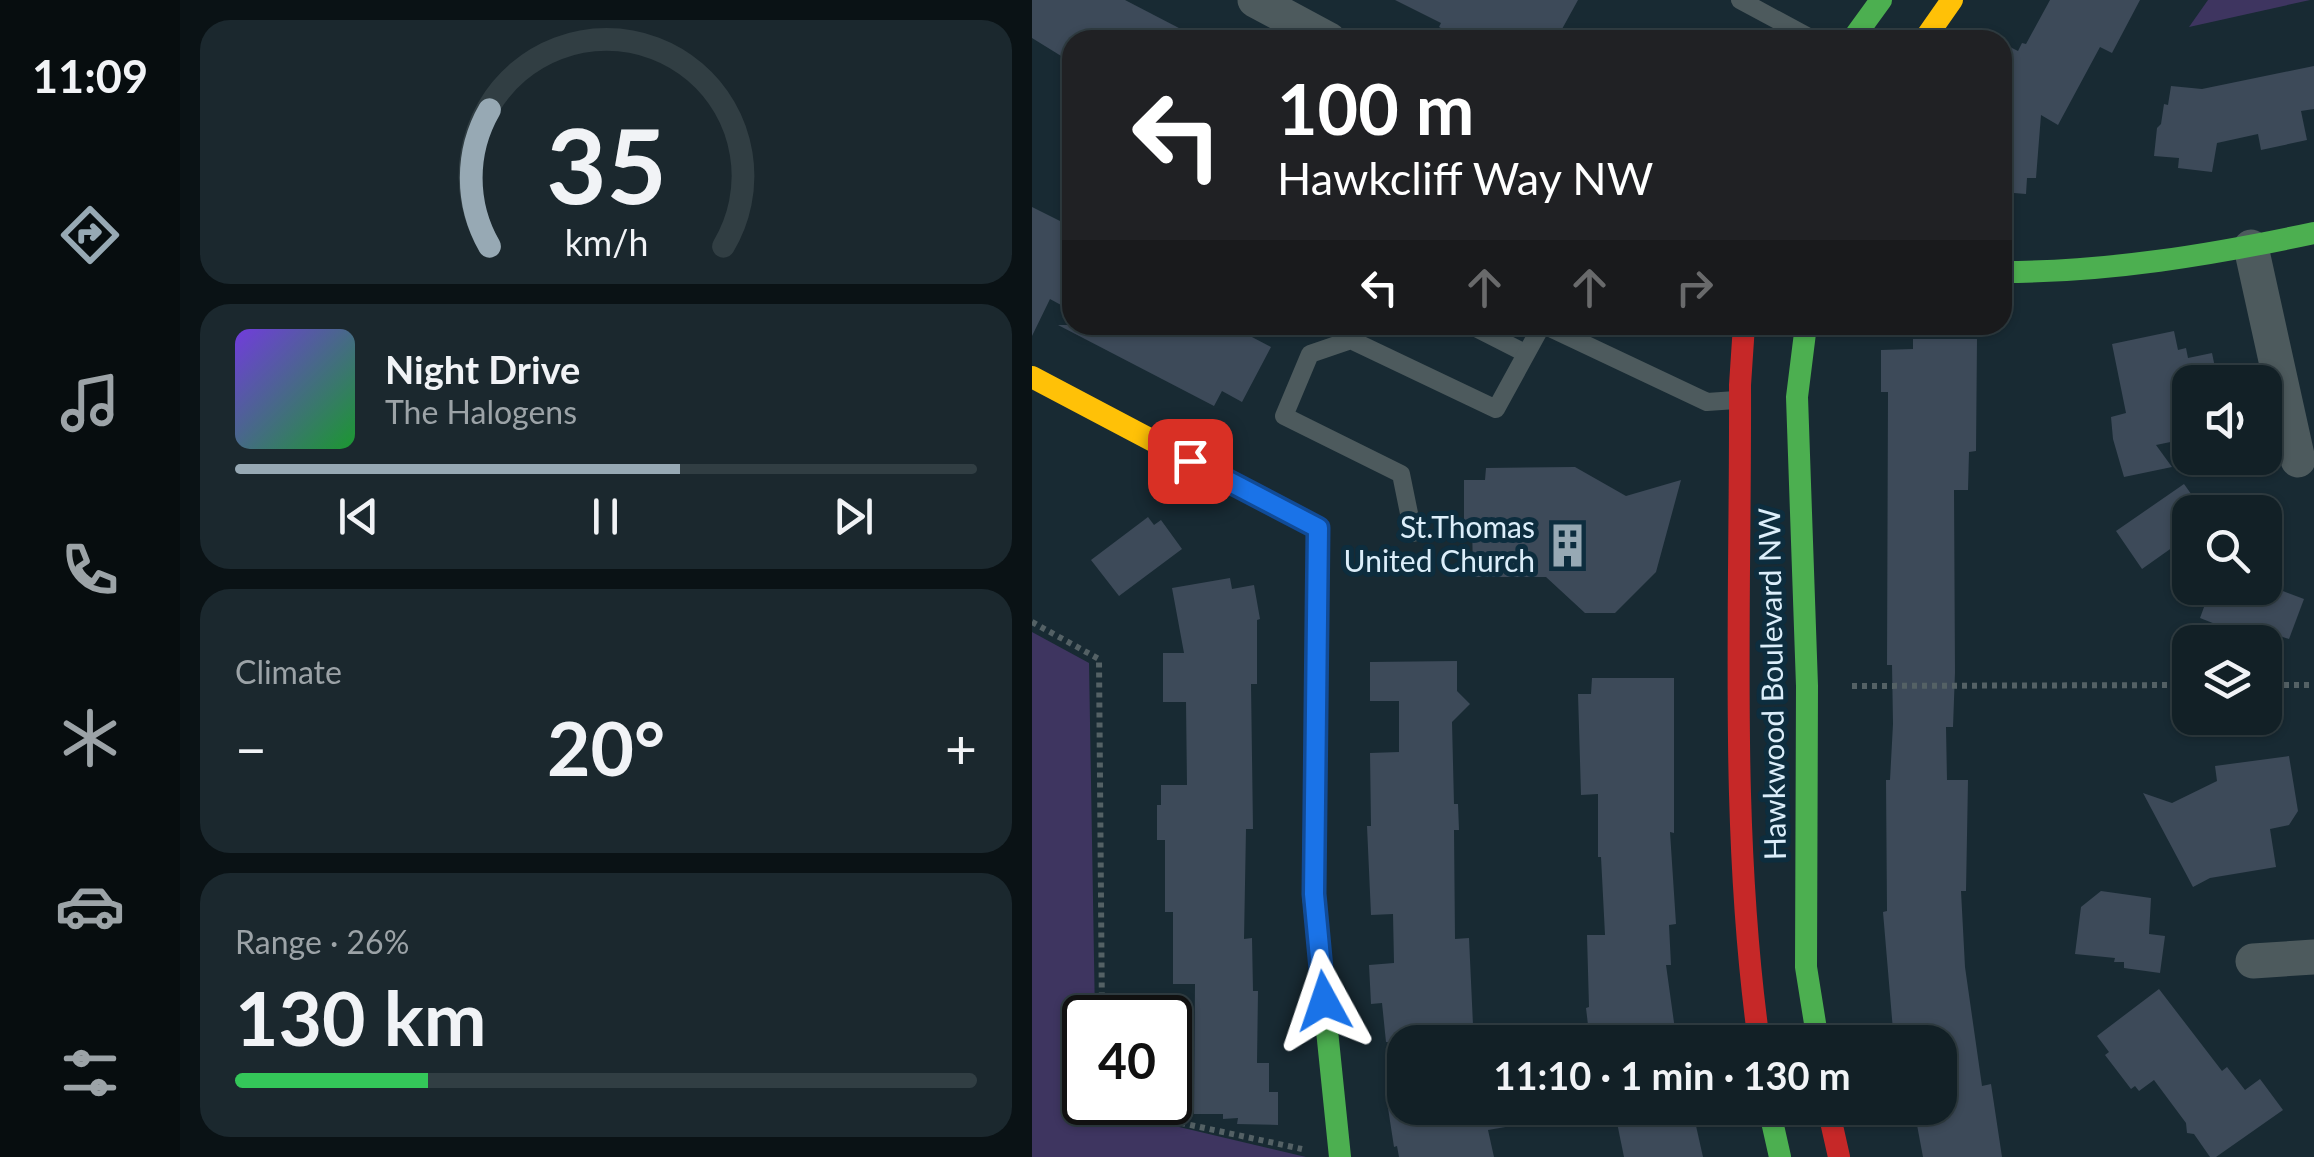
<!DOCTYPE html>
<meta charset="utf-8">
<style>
:root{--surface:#122026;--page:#1b282e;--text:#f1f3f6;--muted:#9ca3a7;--line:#313e43;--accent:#97a9b4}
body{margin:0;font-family:Lato,sans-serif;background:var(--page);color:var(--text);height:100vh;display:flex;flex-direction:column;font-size:38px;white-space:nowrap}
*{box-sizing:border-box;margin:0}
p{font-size:32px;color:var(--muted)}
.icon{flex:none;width:55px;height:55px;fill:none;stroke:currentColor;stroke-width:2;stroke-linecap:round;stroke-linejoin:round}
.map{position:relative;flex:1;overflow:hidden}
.side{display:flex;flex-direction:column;gap:20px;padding:20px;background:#0a1215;width:852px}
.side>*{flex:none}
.guide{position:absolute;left:30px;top:30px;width:950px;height:305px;border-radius:30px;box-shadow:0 2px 8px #0004,0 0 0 2px var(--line);background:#202124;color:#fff;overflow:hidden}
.buttons{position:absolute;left:1140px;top:365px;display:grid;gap:20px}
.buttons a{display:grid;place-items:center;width:110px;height:110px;border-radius:20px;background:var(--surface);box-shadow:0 2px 8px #0004,0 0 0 2px var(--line);font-size:50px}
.speed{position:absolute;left:30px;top:995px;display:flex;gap:20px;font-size:50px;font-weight:700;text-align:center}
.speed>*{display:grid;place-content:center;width:130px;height:130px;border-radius:50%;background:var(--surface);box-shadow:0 2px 8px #0004,0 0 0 2px var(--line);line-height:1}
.speed .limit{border:5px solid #111;border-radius:15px;background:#fff;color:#111}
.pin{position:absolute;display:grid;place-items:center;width:85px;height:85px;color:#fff;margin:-42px;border-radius:20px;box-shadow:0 5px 15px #0006}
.me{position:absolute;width:110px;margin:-55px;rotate:355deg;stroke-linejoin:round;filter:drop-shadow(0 0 8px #0008)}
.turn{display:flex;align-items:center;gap:35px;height:210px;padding:0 50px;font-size:45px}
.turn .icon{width:130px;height:130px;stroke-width:2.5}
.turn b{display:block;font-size:70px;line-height:85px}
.lanes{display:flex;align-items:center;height:95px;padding:0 50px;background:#0003;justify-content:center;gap:50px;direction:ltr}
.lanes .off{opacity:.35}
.big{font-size:75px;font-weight:700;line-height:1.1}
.side .widget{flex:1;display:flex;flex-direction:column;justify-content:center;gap:15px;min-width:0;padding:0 35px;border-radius:30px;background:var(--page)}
.side .dial{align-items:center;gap:0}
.dial svg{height:260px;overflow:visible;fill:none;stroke:var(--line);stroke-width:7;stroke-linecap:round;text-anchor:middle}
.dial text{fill:var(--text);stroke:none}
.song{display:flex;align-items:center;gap:30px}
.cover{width:120px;height:120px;border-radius:15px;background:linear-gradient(135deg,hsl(260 70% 55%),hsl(130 70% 35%))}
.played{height:10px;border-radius:5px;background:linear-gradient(90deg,var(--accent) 60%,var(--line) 60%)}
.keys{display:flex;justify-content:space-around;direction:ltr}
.heat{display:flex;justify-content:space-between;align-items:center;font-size:55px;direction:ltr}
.charge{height:15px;border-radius:8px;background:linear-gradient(90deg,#34c759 26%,var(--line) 0)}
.trip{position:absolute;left:355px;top:1025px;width:570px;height:100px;border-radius:30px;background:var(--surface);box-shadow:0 2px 8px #0004,0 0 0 2px var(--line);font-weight:700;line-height:100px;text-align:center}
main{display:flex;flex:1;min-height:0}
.menu{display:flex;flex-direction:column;width:180px;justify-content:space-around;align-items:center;background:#070d0f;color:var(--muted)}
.menu .icon{width:70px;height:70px}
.menu .active{color:var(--accent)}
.menu b{font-size:45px;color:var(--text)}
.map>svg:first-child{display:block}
.green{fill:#3e3560}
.building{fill:#3d4a59}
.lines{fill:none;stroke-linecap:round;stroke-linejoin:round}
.path{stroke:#546165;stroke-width:6;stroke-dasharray:5 5;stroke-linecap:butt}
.lane{stroke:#4d5a5d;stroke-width:18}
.street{stroke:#4d5a5d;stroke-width:35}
.fast{stroke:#4caf50;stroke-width:22}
.slow{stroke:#ffc107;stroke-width:22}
.jam{stroke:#c62828;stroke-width:22}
.route-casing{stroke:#114b97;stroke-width:25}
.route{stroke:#1a73e8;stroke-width:18}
.labels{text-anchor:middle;stroke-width:10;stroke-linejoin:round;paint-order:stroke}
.poi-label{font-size:30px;fill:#dceefa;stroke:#0d2d3e;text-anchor:end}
.street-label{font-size:30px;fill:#dceefa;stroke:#0d2d3e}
</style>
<main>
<nav class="menu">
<b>11:09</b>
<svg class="icon active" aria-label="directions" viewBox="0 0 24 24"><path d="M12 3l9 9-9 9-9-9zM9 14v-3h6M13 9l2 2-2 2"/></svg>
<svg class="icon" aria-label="music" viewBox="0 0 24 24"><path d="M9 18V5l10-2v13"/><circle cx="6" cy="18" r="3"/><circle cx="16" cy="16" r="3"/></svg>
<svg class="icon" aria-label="phone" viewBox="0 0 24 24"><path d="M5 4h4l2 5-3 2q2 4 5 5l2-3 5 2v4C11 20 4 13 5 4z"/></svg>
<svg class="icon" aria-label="climate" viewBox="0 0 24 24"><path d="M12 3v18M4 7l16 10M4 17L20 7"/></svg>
<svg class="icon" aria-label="car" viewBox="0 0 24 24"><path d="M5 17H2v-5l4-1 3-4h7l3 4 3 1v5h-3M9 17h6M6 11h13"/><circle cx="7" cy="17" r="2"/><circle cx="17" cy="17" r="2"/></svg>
<svg class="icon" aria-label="filters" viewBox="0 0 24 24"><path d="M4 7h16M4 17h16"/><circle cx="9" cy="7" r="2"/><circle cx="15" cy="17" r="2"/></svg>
</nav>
<section class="side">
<div class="widget dial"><svg viewBox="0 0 100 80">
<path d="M14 69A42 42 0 1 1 86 69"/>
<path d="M14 69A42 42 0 0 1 14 27" stroke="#97a9b4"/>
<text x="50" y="56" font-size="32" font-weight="700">35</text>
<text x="50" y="72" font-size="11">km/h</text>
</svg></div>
<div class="widget">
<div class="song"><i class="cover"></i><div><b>Night Drive</b><p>The Halogens</p></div></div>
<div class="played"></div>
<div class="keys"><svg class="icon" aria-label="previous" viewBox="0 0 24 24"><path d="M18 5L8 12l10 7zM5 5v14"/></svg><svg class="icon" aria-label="pause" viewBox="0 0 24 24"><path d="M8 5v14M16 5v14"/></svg><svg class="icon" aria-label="next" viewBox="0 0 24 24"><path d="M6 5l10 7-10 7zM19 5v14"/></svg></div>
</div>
<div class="widget"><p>Climate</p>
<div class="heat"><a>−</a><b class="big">20°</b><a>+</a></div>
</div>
<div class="widget"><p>Range · 26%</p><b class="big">130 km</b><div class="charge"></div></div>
</section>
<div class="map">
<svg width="1282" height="1157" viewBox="0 0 1282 1157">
<rect width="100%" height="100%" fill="#182a33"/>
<g class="green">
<polygon points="1176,0 1278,0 1157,27"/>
<polygon points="0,632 57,663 63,1017 52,1018 52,1102 67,1103 67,1108 274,1157 0,1157"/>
</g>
<g class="building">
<polygon points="0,0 93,0 170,40 40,40 34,59 0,38"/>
<polygon points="363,0 546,0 524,40 431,40 407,27 409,23"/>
<polygon points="1018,0 1108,0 1080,53 1068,47 1026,125 1009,115 1004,178 995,178 994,194 970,192 970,109 981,89 970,83 970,62 978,47 986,51 990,43 994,44"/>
<polygon points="1282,66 1282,109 1269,111 1275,140 1229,150 1226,134 1185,143 1180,172 1146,168 1147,158 1122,156 1125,128 1129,124 1132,104 1136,105 1139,86 1170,89"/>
<polygon points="0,207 40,227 40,311 18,299 0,336"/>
<polygon points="26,325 197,325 239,347 210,402 190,391 182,406"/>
<polygon points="1142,331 1146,350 1154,348 1156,358 1180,353 1186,382 1158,382 1158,438 1124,445 1140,467 1092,477 1081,439 1079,417 1094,413 1080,344"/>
<polygon points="881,339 945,339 944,451 937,452 936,490 922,490 923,672 921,727 914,727 915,780 936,780 934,891 929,891 933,967 950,1086 959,1084 970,1157 891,1157 882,1109 908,1108 908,1042 862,1042 851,912 855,911 854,780 858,780 861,724 860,665 855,665 856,392 849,392 849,350 881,349"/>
<polygon points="543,467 594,496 649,480 624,572 583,613 553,613 514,577 441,577 440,519 432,520 432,480 453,480 454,468"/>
<polygon points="1152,484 1172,512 1148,512 1158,520 1158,535 1110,569 1084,531"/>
<polygon points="116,517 122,525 129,520 150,549 87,596 59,560"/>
<polygon points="198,578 200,589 222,585 228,619 225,620 225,684 219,684 221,829 214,829 212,939 220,938 221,991 226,991 225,1063 237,1063 237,1092 246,1092 246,1125 205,1124 206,1118 191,1119 191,1114 162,1114 163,984 141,984 141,912 133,912 133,840 125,840 125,805 129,805 129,785 155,785 154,702 131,702 131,653 152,653 140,588"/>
<polygon points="1179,588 1243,588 1272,599 1257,639 1233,631 1229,642 1202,642 1206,633 1168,618"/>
<polygon points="425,661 425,691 438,704 420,722 422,804 426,804 427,830 422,830 423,939 437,938 441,1025 436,1026 438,1042 354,1042 350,1003 339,1004 337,965 362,963 361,914 339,915 335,826 339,826 338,753 367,752 367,701 338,701 338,662"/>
<polygon points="560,678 642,678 642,833 638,832 644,924 637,925 639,965 634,965 644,1037 621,1042 558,1042 554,1008 557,1007 555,935 573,935 569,857 566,857 566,794 549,795 546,694 559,694"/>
<polygon points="1257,756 1266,811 1257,825 1238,829 1244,867 1178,878 1161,887 1111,793 1140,803 1185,781 1183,766"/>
<polygon points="1069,891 1119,898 1117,934 1133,936 1128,973 1092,968 1092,962 1082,962 1083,958 1043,954 1049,907"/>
<polygon points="1127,989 1190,1071 1195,1067 1213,1090 1228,1079 1251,1110 1184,1157 1178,1157 1162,1134 1155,1133 1154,1123 1122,1080 1107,1091 1103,1086 1099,1089 1073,1055 1077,1052 1065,1036"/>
<polygon points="356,1108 502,1108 503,1122 456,1130 462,1157 367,1157 365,1146 362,1147"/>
<polygon points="582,1108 660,1108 671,1157 592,1157"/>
</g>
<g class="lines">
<g class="path">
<polyline points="0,622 67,659 70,1018"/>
<polyline points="1232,685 1282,685"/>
<polyline points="820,686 1158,685"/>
<polyline points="75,1102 75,1107 270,1149"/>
</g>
<g class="lane">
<polyline points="708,0 782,40"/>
<polyline points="438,325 493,353"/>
<polyline points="512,325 675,402 704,400"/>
<polyline points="381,533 369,474 252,416 278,354 319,340 464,409 510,325"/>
</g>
<g class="street">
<polyline points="223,0 297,40"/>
<polyline points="1219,247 1266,460"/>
<polyline points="1221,961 1282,957"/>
</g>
<g class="fast">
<polyline points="820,40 849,0"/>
<path d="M970,272c106,0 209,-17 312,-39"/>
<polyline points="774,325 765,397 775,686 774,967 786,1042"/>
<polyline points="285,627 281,894 308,1157"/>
<polyline points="737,1108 748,1157"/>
</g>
<g class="slow">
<polyline points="892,40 920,0"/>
<polyline points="0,377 286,528 285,627"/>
</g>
<g class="jam">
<path d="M712,325l-4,60c1,218 -11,441 19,657"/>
<polyline points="796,1108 807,1157"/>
</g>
</g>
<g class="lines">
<defs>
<polyline id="route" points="158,461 286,528 282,894 292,1001"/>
</defs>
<use href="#route" class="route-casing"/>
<use href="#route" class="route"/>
</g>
<defs>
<symbol id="building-bare" viewBox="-9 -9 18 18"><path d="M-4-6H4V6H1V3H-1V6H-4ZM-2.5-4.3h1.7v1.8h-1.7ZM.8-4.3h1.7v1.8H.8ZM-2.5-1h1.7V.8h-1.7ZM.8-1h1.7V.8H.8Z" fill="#97a9b4" stroke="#0d2d3e" stroke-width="2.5" paint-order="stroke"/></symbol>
</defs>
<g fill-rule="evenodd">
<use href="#building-bare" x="504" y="514" width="63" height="63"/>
</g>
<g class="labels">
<g class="poi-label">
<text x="503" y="538">St.Thomas<tspan x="503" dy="34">United Church</tspan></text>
</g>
<g class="street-label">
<text transform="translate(741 684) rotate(-91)" y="10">Hawkwood Boulevard NW</text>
</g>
</g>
</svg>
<div class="buttons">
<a><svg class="icon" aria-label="sound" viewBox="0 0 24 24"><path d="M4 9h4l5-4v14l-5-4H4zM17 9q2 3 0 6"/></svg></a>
<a><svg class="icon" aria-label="search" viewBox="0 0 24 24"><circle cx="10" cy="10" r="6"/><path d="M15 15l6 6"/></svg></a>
<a><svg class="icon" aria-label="layers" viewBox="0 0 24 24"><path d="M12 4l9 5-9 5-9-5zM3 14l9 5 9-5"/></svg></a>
</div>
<div class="speed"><div class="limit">40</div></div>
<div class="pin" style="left:158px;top:461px;background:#d93025"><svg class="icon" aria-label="arrive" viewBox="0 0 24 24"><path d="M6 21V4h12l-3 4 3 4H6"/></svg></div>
<svg class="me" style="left:292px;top:1001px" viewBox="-20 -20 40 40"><path d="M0-17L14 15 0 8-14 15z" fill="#1a73e8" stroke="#fff" stroke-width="4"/></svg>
<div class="trip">11:10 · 1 min · 130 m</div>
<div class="guide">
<div class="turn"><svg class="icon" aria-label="left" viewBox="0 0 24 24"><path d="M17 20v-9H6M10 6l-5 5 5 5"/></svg><div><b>100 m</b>Hawkcliff Way NW</div></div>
<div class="lanes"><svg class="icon" aria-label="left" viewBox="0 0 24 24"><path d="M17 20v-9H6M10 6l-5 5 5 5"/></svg><svg class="icon off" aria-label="ahead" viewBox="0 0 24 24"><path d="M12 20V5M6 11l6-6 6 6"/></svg><svg class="icon off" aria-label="ahead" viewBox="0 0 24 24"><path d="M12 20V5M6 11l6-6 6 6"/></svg><svg class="icon off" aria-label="right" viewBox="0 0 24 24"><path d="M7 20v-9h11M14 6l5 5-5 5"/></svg></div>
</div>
</div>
</main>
